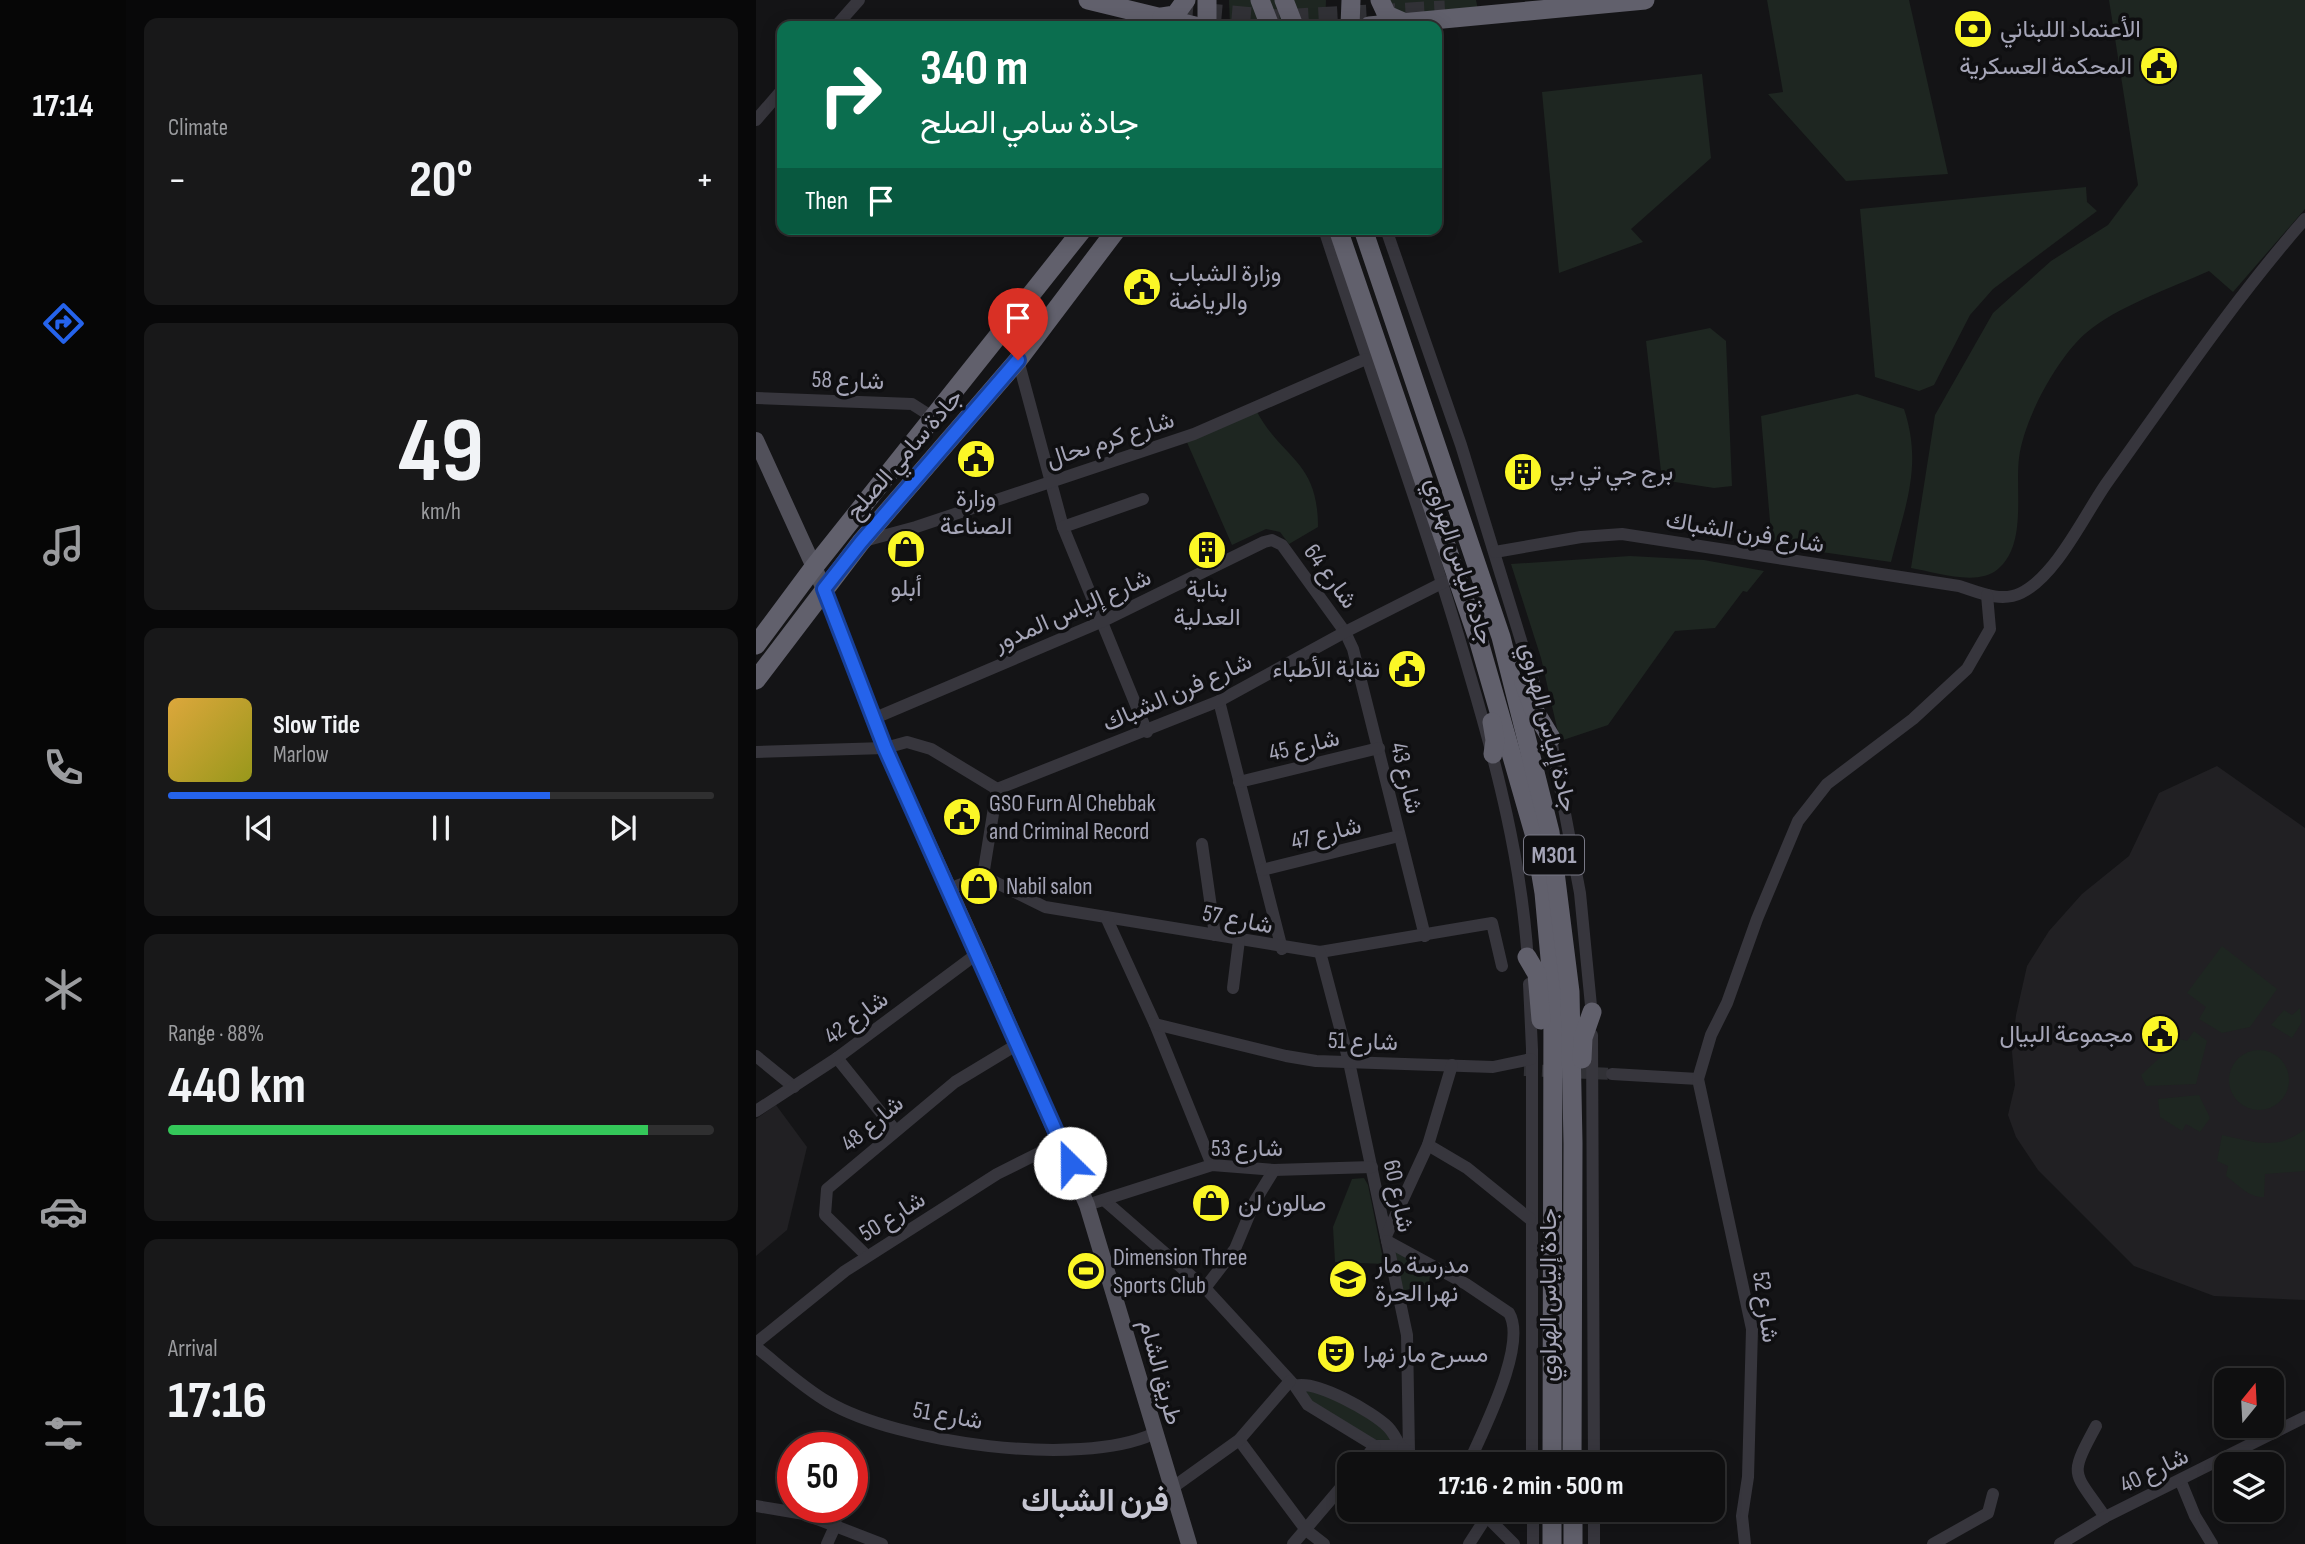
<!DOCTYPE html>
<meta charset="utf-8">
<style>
:root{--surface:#0f0f10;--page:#181819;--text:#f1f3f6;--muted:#9b9c9f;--line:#2f2f30;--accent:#2563eb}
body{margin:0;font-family:"Sofia Sans Condensed",Vazirmatn,sans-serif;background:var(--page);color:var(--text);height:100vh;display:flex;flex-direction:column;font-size:26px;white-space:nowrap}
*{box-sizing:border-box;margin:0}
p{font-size:23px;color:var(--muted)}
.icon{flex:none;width:38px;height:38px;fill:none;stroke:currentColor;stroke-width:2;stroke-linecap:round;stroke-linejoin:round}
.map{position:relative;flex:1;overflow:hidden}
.drawer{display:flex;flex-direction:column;gap:18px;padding:18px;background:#080809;width:630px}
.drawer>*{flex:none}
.hud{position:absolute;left:21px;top:21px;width:665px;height:214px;border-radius:14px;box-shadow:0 4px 18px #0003,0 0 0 2px var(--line);background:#0b6e4f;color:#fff;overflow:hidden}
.needle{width:46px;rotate:18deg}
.fabs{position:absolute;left:1458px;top:1368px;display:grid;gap:14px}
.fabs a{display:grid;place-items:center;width:70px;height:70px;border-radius:14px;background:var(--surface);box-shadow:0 4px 18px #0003,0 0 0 2px var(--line);font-size:35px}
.speed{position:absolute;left:21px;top:1432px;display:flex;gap:14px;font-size:35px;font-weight:700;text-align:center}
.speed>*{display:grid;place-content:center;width:91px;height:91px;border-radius:50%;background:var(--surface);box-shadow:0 4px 18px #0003,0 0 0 2px var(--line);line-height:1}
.speed .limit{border:10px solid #d22;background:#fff;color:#111}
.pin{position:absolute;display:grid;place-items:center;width:60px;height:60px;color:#fff;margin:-72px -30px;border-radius:50% 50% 50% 0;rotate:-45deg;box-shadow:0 0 7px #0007}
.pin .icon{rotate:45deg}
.me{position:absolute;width:77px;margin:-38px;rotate:337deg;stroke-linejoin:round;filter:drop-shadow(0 0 5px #0008)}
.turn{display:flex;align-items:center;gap:24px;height:147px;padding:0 28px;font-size:32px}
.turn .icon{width:91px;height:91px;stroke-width:2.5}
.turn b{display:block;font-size:49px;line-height:60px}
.then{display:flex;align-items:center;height:66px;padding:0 28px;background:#0003;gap:14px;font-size:26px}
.big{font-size:52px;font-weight:700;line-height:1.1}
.drawer .card{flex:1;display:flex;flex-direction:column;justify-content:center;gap:10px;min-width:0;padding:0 24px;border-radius:14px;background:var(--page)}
.drawer .dial{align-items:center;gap:0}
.dial b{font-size:91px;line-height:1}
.song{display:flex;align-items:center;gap:21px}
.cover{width:84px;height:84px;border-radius:10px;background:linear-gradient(135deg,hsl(40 70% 55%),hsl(60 70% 35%))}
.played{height:7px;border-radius:4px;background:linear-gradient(90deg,var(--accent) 70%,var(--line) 70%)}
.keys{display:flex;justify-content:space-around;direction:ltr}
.heat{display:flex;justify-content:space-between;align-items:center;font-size:38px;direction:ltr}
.charge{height:10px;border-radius:5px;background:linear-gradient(90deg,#34c759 88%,var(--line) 0)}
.trip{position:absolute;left:581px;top:1452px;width:388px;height:70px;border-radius:14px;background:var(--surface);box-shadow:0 4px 18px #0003,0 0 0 2px var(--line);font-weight:700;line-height:70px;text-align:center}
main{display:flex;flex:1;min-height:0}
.menu{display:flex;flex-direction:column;width:126px;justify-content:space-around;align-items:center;background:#060606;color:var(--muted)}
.menu .icon{width:49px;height:49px}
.menu .selected{color:var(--accent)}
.menu b{font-size:32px;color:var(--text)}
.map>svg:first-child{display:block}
.built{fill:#212023}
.green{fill:#1e2621}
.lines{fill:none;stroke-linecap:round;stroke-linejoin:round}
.minor-tunnel{stroke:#313136;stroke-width:12;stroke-dasharray:12 6;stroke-linecap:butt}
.highway-tunnel{stroke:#313136;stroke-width:19;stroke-dasharray:19 10;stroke-linecap:butt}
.minor{stroke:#37363d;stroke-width:12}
.major{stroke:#51505a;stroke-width:16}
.highway{stroke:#61606c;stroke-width:19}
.highway-bridge{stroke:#61606c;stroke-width:19}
.route-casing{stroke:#184099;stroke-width:18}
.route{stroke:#2563eb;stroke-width:12}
.labels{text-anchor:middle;stroke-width:7;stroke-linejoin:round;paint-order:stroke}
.shield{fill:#0f0f11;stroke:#787885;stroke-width:2}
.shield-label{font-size:23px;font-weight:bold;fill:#a5a5b7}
.poi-label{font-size:24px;fill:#a5a5b7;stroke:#0f0f11;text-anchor:start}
.street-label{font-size:24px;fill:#a5a5b7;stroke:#0f0f11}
.district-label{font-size:32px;font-weight:bold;fill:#c6c6d2;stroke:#0f0f11}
</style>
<main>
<nav class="menu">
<b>17:14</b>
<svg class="icon selected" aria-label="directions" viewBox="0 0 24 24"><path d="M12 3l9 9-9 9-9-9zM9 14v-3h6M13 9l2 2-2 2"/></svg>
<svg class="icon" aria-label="music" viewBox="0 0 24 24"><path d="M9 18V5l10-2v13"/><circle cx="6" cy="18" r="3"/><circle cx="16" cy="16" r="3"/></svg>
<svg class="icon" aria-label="phone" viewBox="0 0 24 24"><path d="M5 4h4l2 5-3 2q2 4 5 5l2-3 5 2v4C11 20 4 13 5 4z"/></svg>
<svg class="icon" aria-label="climate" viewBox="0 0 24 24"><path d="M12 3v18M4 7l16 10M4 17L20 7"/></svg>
<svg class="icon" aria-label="car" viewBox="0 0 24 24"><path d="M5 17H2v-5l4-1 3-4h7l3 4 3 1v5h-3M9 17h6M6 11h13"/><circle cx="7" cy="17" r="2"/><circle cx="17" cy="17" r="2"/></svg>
<svg class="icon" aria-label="filters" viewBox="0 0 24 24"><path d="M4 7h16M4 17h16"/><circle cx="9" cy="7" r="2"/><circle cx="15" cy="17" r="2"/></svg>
</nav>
<section class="drawer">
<div class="card"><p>Climate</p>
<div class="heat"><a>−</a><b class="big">20°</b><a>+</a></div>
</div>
<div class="card dial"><b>49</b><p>km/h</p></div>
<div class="card">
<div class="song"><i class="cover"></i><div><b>Slow Tide</b><p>Marlow</p></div></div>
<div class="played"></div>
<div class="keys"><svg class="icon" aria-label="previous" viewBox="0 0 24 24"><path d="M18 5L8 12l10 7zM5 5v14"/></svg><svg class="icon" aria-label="pause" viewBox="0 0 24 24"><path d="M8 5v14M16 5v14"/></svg><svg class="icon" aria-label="next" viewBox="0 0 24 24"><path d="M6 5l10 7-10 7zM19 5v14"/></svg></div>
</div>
<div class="card"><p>Range · 88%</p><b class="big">440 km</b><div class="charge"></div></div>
<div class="card"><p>Arrival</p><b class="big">17:16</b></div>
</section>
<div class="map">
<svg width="1549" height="1544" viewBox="0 0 1549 1544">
<rect width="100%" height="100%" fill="#141416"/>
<g class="built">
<polygon points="1461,766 1549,828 1549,1300 1458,1296 1378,1266 1282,1170 1260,1137 1252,1115 1259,1085 1256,1052 1260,1015 1271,966 1293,931 1326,894 1373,856 1403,793"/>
<polygon points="20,1105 51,1147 31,1230 0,1256 0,1119"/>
</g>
<g class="green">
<polygon points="473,0 570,0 569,26 474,26"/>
<polygon points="630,0 720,0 722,10 642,18"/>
<polygon points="1011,0 1153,0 1192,174 1090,181 1012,94 1027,92"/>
<path d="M1353,0h196v209l-72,83 -24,-21c-36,16 -93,36 -123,62 -29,25 -62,86 -67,125 -4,33 8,87 -21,111 -20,18 -63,3 -87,-1l24,-153 58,-102 58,-52 57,-36 30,-40z"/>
<polygon points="946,74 955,158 875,229 887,242 803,273 786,92"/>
<polygon points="1330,187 1331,202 1341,211 1237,289 1214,315 1178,385 1163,391 1119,377 1104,209"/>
<polygon points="954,328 970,341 976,486 958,488 906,480 890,341"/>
<path d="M1101,394l47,15c19,57 1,97 -13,153l-119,-17 -11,-129z"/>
<path d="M500,410c26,50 62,49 62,117l-29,17 -9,-12 -14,-3 -34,16 -46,-105z"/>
<polygon points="874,556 948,560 1008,571 991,592 987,591 959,628 919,631 852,725 804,741 785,658 755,564"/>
<polygon points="1466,946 1521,989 1494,1027 1466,1033 1443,1019 1450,1007 1431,993"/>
<polygon points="1544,1008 1546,1022 1536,1038 1515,1025 1528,1010 1536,1015"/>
<polygon points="1438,1031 1451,1041 1440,1084 1390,1086 1385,1075 1424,1039 1431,1041"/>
<circle cx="1503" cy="1080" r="30"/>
<polygon points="1443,1095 1454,1118 1444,1132 1430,1124 1426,1131 1404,1117 1402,1099"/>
<path d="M1549,1129v42l-40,3 -1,23c-15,1 -27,-13 -38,-21l2,-10 -11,-5 5,-26c31,7 56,16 83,-6z"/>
<polygon points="608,1178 612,1185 628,1264 579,1262 577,1227 596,1179"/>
<polygon points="632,1242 675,1264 673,1284 646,1291"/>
<polygon points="547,1383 556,1385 638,1434 630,1447 552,1405"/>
</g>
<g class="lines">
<polyline class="minor-tunnel" points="768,1070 856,1074"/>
<polyline class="highway-tunnel" points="418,10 522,19 689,10"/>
<g class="minor">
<polyline points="80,26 103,0"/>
<polyline points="0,120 26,90"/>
<path d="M568,229c48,148 102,294 145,443 28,94 53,191 59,290"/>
<polyline points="630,229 705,445 783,699"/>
<polyline points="262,360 307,527 391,732"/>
<polyline points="0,398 156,404 178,418"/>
<polyline points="307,527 387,499"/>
<polyline points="108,541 160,527 438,434 610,359"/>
<path d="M739,552l86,-15 41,-3 337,52c19,6 42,17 62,7 35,-17 63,-77 85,-109 64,-89 126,-182 199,-265"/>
<polyline points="463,701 526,949"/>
<polyline points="119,718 347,621 508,542 516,540 526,545 589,632 597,649 669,936"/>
<polyline points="794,734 824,893 836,1016"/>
<polyline points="0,752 129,748 151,742 175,749 241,789 463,701 589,632 688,582"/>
<polyline points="483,782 623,748"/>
<polyline points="446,844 459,935"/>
<polyline points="506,870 643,836"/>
<polyline points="227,876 289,907 564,952 736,923 746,966"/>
<polyline points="227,876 241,789"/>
<polyline points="192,889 227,876"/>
<polyline points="350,917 399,1024 456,1165"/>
<polyline points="564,952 593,1062 651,1335 653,1453"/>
<polyline points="773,984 776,1049 776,1465"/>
<polyline points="477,988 483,940"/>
<polyline points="399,1024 530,1056 560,1061 737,1067 775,1059"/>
<polyline points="836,1035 838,1465"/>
<polyline points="0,1056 38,1087"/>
<polyline points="81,1058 139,1130"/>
<polyline points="856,1074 942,1079"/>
<polyline points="0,1111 81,1058 222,953"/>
<polyline points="672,1145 711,1168 774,1219"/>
<path d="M348,1200l101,88 90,98 13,19 67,41h25c-3,-6 -7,-14 -12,-19 -15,-15 -73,-48 -93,-41"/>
<polyline points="331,1205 456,1165 518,1170 616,1167"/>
<polyline points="630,1236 672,1145 696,1065"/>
<path d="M631,1241l79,43 43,29c19,32 -27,119 -41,152"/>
<polyline points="111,1256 69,1215 71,1189 199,1082 262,1044"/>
<polyline points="449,1288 479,1249 499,1201 518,1170"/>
<polyline points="0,1343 89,1271 241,1174 305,1142"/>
<path d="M0,1347c23,18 46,40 72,55 70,41 251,66 325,32"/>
<path d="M1340,1426c-28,52 -23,44 9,91"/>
<polyline points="483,1440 550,1530 568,1544"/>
<polyline points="647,1448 668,1465"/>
<polyline points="604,1465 619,1446"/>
<polyline points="1425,1482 1439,1516 1456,1544"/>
<polyline points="416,1488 483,1440 534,1381"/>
<polyline points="0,1506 48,1514 126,1544"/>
<polyline points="724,1510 758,1544"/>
<polyline points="777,1510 777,1544"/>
<polyline points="838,1510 838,1544"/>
<polyline points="71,1544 80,1524"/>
<polyline points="537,1544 593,1478"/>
<polyline points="713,1544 731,1516"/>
<polyline points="989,1544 986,1516 992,1477 996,1329 942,1079 955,1035 971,1003 1001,919 1042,821 1071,784 1157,719 1211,669 1234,629 1231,595"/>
<polyline points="1177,1544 1232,1513 1237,1494"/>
<polyline points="1304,1544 1349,1517 1549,1417"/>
</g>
<polyline class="major" points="0,440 68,589 129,748 222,953 331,1205 433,1544"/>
<g class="highway">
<polyline points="332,0 439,26"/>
<polyline points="451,0 451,26"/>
<polyline points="624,0 631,15 647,22"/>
<polyline points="406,17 419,15 430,0"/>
<polyline points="594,26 595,0"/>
<polyline points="613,26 889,0"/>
<polyline points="582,229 723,642 778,833 788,893 797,991 796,1465"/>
<polyline points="607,229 745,637 794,832 814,992 817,1143 816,1465"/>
<polyline points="0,645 58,567 327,229"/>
<polyline points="0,680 105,542 262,360 361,229"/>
<polyline points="768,683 778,710 795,738"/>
<polyline points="736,722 739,740 737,754"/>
<polyline points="771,957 781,974 785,1020"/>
<polyline points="826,1059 827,1038 836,1012"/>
<polyline points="796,1510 796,1544"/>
<polyline points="817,1510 817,1544"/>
</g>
<g class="highway-bridge">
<polyline points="504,0 514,26"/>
<polyline points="528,0 538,26"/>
</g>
</g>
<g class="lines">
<defs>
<polyline id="route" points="262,360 105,542 68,589 129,748 314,1163"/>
</defs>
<use href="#route" class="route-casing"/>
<use href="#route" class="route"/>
</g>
<defs>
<symbol id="bank-disc" viewBox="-11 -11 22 22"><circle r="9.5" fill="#fbf726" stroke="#0f0f11"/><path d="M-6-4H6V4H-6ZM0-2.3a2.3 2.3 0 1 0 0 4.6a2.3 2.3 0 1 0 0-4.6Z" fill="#111"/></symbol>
<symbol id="civic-disc" viewBox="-11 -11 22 22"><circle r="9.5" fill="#fbf726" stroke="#0f0f11"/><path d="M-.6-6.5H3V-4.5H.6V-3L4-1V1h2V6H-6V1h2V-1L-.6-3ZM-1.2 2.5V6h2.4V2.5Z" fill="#111"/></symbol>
<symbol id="building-disc" viewBox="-11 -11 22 22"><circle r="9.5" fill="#fbf726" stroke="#0f0f11"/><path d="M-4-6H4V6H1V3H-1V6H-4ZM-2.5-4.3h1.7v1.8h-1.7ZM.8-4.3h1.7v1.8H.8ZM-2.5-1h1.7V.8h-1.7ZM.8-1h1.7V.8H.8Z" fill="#111"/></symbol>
<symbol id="shop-disc" viewBox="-11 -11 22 22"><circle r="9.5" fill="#fbf726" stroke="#0f0f11"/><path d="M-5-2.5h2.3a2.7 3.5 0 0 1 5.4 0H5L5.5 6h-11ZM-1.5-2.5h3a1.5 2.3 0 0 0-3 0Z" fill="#111"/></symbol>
<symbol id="stadium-disc" viewBox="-11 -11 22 22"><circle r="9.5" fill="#fbf726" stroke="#0f0f11"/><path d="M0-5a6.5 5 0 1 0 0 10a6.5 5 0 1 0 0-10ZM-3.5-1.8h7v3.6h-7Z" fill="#111"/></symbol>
<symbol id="school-disc" viewBox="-11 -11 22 22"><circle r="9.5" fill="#fbf726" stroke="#0f0f11"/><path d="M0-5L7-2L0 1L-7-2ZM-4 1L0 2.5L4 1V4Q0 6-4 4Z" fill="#111"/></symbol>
<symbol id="theatre-disc" viewBox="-11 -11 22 22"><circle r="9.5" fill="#fbf726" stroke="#0f0f11"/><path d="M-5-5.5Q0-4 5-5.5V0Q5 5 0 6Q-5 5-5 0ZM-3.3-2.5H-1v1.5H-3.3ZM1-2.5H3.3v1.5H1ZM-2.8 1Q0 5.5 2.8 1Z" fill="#111"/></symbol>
</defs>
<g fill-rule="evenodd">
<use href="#bank-disc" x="1195" y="7" width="44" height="44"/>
<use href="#civic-disc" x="1381" y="44" width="44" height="44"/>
<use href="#civic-disc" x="364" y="265" width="44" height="44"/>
<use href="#civic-disc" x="198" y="437" width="44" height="44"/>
<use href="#building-disc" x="745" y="450" width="44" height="44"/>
<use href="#shop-disc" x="128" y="527" width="44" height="44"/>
<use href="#building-disc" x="429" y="528" width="44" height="44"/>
<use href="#civic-disc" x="629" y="647" width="44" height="44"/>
<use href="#civic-disc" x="184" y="795" width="44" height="44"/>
<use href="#shop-disc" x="201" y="864" width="44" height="44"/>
<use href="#civic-disc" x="1382" y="1012" width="44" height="44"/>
<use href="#shop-disc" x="433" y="1181" width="44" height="44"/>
<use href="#stadium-disc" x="308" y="1249" width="44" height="44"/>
<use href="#school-disc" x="570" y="1257" width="44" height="44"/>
<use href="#theatre-disc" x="558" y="1332" width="44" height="44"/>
</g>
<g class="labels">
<rect class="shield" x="768" y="835.5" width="60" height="39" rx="5"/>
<g class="shield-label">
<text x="798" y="863">M301</text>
</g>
<g class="poi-label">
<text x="1244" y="37">الأعتماد اللبناني</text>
<text x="1376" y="74" text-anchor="end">المحكمة العسكرية</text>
<text x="413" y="281">وزارة الشباب<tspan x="413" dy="28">والرياضة</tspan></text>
<text x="794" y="480">برج جي تي بي</text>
<text x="220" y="506" text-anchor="middle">وزارة<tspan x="220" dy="28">الصناعة</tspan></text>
<text x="150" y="596" text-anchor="middle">أبلو</text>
<text x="451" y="597" text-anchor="middle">بناية<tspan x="451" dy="28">العدلية</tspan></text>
<text x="624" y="677" text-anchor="end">نقابة الأطباء</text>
<text x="233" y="811">GSO Furn Al Chebbak<tspan x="233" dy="28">and Criminal Record</tspan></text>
<text x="250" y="894">Nabil salon</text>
<text x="1377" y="1042" text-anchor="end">مجموعة البيال</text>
<text x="482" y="1211">صالون لن</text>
<text x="357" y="1265">Dimension Three<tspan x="357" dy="28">Sports Club</tspan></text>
<text x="619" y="1273">مدرسة مار<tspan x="619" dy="28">نهرا الحرة</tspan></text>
<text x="607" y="1362">مسرح مار نهرا</text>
</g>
<g class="street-label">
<text transform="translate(92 380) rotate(2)" y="8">شارع 58</text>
<text transform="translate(354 439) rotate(-18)" y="8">شارع كرم ىحال</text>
<text transform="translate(148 454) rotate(-49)" y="8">جادة سامي الصلح</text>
<text transform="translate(989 532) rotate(9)" y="8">شارع فرن الشباك</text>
<text transform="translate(704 561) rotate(72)" y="8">جادة الياس الهراوي</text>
<text transform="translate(575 576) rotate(54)" y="8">شارع 64</text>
<text transform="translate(316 610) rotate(-24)" y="8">شارع إلياس المدور</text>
<text transform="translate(421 692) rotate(-24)" y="8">شارع فرن الشباك</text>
<text transform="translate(793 727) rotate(76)" y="8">جادة إلياس الهراوي</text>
<text transform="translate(548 745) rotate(-13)" y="8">شارع 45</text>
<text transform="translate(651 778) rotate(77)" y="8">شارع 43</text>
<text transform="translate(570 833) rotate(-14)" y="8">شارع 47</text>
<text transform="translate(482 919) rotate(11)" y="8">شارع 57</text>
<text transform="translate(100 1017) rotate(-36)" y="8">شارع 42</text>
<text transform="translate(607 1041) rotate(2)" y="8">شارع 51</text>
<text transform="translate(116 1123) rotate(-40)" y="8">شارع 48</text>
<text x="491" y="1156">شارع 53</text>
<text transform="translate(643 1196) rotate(78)" y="8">شارع 60</text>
<text transform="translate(136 1216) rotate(-32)" y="8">شارع 50</text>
<text transform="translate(792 1295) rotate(-90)" y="8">جادة إلياس الهراوي</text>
<text transform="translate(1010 1307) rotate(82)" y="8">شارع 52</text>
<text transform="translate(405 1372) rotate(75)" y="8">طريق الشام</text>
<text transform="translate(192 1415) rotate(10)" y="8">شارع 51</text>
<text transform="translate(1398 1470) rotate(-26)" y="8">شارع 40</text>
</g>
<g class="district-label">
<text x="339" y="1511">فرن الشباك</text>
</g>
</g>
</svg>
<div class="fabs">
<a><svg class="needle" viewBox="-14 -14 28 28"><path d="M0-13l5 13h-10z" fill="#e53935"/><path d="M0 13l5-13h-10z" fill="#9b9c9f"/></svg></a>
<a><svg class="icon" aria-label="layers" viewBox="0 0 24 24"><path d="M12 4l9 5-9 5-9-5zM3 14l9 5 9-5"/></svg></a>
</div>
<div class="speed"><div class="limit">50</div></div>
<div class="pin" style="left:262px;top:360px;background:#d93025"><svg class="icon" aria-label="arrive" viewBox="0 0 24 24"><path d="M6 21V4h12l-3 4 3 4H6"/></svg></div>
<svg class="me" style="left:314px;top:1163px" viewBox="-20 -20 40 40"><circle r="19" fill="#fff"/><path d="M0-13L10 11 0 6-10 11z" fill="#2563eb"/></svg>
<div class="trip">17:16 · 2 min · 500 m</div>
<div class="hud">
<div class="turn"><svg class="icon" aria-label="right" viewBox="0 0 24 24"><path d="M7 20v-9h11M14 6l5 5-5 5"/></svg><div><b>340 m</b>جادة سامي الصلح</div></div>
<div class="then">Then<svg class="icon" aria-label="arrive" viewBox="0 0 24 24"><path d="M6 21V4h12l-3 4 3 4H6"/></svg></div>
</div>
</div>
</main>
